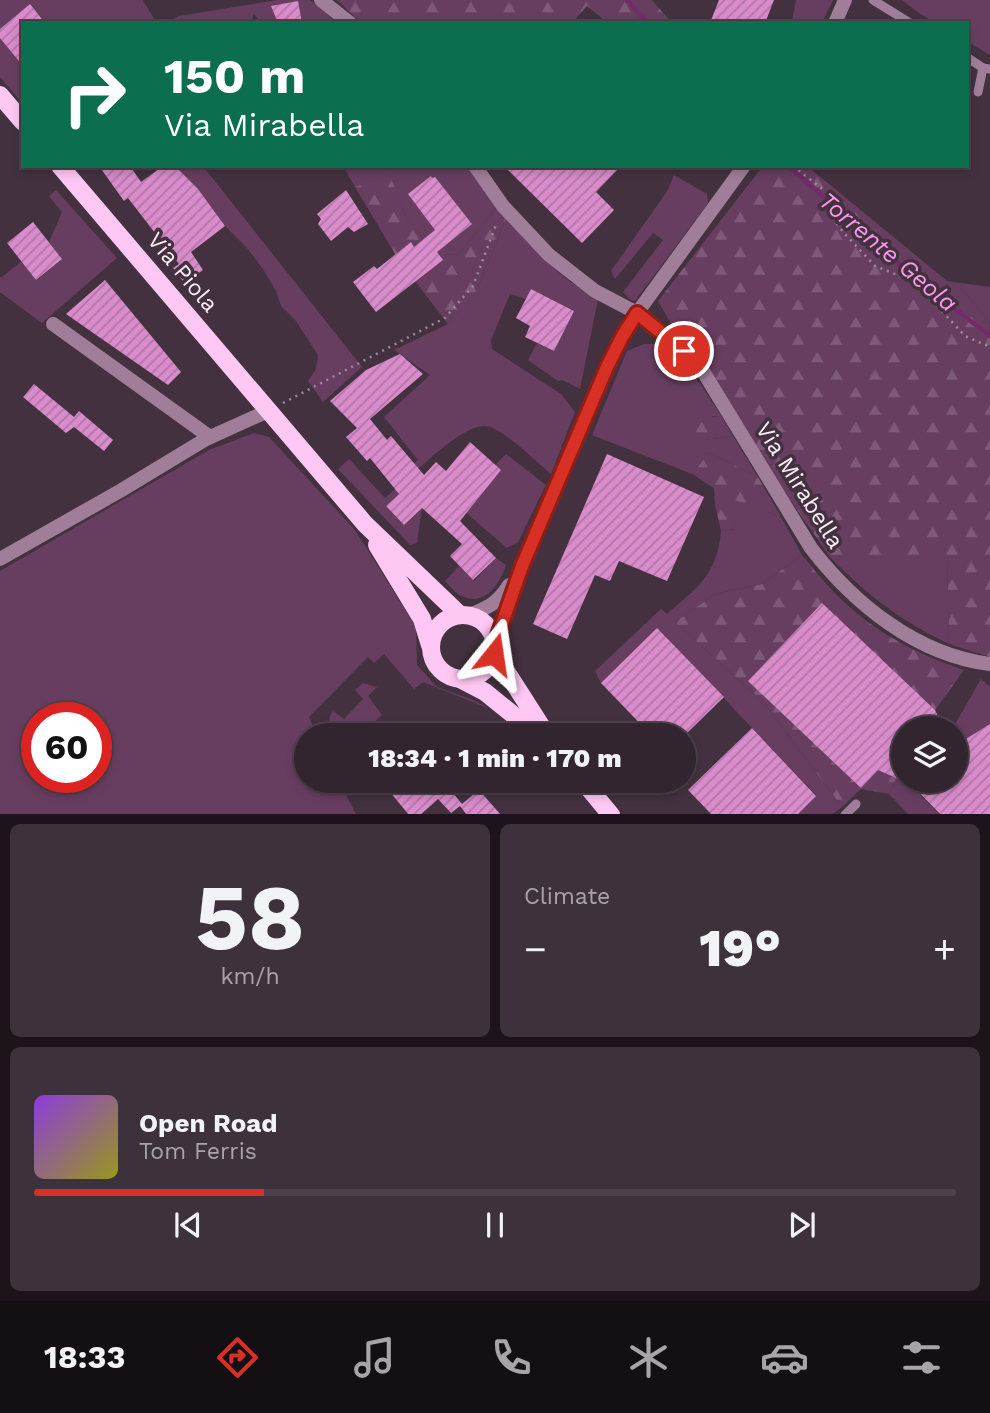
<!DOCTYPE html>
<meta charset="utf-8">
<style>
:root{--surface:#32252f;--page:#3d313b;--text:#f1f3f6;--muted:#a8a5aa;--line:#4d424b;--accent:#d93025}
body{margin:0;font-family:"Work Sans",sans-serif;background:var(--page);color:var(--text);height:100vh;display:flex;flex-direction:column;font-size:26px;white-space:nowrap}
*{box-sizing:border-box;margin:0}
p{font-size:23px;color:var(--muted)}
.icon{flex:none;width:38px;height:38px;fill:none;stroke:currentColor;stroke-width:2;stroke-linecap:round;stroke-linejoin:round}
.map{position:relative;height:814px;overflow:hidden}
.details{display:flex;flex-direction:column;gap:10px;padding:10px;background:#1c141a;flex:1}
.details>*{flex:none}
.guide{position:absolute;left:21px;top:21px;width:948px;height:147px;border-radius:0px;box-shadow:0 4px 10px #0003,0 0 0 2px var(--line);background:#0b6e4f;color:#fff;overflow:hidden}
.controls{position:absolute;left:891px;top:716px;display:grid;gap:14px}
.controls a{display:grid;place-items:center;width:77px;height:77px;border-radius:50%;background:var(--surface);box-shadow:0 4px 10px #0003,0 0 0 2px var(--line);font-size:35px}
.speed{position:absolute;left:21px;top:702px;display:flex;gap:14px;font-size:35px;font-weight:700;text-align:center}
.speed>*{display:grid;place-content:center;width:91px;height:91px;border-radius:50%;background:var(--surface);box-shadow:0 4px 10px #0003,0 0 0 2px var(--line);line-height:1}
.speed .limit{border:10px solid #d22;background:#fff;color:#111}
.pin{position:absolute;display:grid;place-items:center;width:60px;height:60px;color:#fff;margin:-30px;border:4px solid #fff;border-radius:50%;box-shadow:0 2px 7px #0007}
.me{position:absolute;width:77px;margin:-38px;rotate:15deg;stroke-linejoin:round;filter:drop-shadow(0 0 5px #0008)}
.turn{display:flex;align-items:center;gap:24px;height:147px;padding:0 28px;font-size:32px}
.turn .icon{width:91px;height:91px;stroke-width:2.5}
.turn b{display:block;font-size:49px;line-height:60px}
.big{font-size:52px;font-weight:800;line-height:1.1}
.details .tile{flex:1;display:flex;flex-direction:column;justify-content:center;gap:10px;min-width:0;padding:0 24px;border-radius:10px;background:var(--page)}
.details .dial{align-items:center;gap:0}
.dial b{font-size:91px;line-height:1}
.song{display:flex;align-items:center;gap:21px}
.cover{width:84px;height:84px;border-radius:10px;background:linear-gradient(135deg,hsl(270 70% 55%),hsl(60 70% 35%))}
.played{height:7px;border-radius:4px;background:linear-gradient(90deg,var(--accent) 25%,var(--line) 25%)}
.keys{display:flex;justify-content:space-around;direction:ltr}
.heat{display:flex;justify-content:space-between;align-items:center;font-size:38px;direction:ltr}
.details .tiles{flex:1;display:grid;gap:10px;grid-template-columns:1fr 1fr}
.tile:last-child{grid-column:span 2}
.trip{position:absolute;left:294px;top:723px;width:402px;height:70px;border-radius:35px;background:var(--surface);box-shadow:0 4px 10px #0003,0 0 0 2px var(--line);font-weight:800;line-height:70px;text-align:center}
.tabs{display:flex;height:112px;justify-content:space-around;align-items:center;background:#140f13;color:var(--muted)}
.tabs .icon{width:49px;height:49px}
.tabs .active{color:var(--accent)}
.tabs b{font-size:32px;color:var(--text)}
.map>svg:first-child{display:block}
.green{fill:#683e60;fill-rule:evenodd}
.forest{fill:url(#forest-firs)}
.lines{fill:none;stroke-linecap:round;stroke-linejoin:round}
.stream{stroke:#722b67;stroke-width:4.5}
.building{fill:url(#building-hatch)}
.path{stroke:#9c8d99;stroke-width:2.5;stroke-dasharray:2 5;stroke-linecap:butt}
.service{stroke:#a07d98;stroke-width:9}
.minor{stroke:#a07d98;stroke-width:14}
.tertiary{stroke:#a07d98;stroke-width:14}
.primary{stroke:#ffc7f3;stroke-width:18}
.route-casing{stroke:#8d1f18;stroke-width:18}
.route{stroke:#d93025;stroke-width:12}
.labels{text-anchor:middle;stroke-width:7;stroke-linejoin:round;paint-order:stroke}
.street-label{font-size:23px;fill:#fbeff8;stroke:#43313f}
.water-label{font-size:24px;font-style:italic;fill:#fe9aec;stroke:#43313f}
</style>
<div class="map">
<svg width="990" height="815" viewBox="0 0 990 815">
<defs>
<pattern id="forest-firs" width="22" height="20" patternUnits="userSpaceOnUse" patternTransform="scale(1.75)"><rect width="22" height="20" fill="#683e60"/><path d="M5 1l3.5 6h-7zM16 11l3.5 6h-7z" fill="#7e5a78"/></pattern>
<pattern id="building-hatch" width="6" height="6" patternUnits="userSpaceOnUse" patternTransform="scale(1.75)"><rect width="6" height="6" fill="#da8bcb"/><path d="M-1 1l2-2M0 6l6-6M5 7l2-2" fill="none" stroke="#af77a4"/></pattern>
</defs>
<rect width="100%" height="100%" fill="#43313f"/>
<g class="green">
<polygon points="0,0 144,0 143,1 157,23 23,23 23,104 0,77"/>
<polygon points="277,0 310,0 326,13 336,23 261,23 254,14 251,21 252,23 167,23 179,16"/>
<polygon points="796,0 833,0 822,23 794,23 792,21"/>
<polygon points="902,0 990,0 990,55 968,42 968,23 935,23 919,13"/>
<polygon points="175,166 203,166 362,367 323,402 308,381 316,369 318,355 296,321 281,306 276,291 263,269 247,248 225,226 198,189"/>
<polygon points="343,166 467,166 497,207 458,255 436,254 407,219 389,174 355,187"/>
<polygon points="674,175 707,194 708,203 635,301 629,299 623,292 663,240 653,233 615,279 611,271 668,190"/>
<polygon points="56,190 117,258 42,323 0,292 0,277 1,278 22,261 37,280 62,259 49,242 62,212 49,196"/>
<path d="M506,219l42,44 21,18 29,18 -18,90 -18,-9 -4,1 -30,-21 9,-17 17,8 19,-41 -42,-21 -5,10 -16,-5 -19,46 1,9 69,45 14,18 -24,62c-14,-12 -45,-42 -61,-47 -22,-8 -66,38 -83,52l3,5 -24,22 18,19 18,-17 -5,35 -7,2 -72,-76 11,-10 36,39 21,-18 -10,-2 22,-18 -34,-43 46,-42 -36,-25 54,-26 28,-32z"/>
<polygon points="947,281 990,287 990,323 963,290"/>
<path d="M644,344c5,0 12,-1 17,1 21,6 49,54 61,72l-10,-1 -7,24 28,-4 25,41 -49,-24 -17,21 -100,-39 35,-84z"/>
<path d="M254,433l15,4 86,93 61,97 1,38 20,22 36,13 17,9 -67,-27 -9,7 -30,-35 -10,9 -6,-6 -59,60 8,18h-11v45l33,1 17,33h-356v-243l209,-121zM37,718h59v59h-59z"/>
<polygon points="506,454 546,485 518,542 507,548 442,492 480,495 500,471 495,465"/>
<path d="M728,497l53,20 21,38 -40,29 -47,10 -40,28 89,81 78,104 -9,7h-36l19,-19 -159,-167 -56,55 -6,-12 66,-62 6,5c31,-27 50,-39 54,-83l14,-2z"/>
<path d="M830,557h117l2,84 3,4c-49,-22 -85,-50 -122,-88z"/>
<path d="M496,558l10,7c-6,19 -21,42 -44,31 -6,-2 -12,-10 -17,-15l14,-15 15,15z"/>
<polygon points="981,679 989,686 990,684 990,724 956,745 954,726"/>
<path d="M363,683l14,4 -9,9 14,19 -23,20h-5l-10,-10 -10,8c-5,-7 -7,-15 -1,-22l11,8 19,-20 -8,-9z"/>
<polygon points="899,772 903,780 907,781 939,814 908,814 889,794"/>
</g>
<g class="forest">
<polygon points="337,0 652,0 672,23 608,23 587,6 576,18 579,23 361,23"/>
<polygon points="763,166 807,166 947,281 963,290 990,323 990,657 952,645 949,641 947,557 830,557 721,401 701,348 671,324 658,301"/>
<polygon points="389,173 407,219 436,254 458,255 497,207 506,219 476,292 448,324 398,259 355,187"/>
<polygon points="686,416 722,417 733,436 705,440 678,428"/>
<polygon points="709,453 758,477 781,517 729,498 735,529 721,531 715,505 714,488 692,474"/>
<path d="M802,555c13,15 25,32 40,45 34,33 77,55 122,70l-29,40 -32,18 -4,44 -10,22 -28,-5 -19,18 -78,-104 -89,-81 40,-28 47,-10z"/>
</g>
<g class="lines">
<g class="stream">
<polyline points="627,0 648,23"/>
<polyline points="789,166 917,280 990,336"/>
</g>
</g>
<g class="building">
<polygon points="719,0 774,0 765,23 710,23"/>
<polygon points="298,1 302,23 278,23 271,6"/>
<polygon points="30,4 45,23 23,23 23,66 0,38 0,29"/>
<polygon points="99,166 130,166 141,182 163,166 175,166 198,189 225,226 191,252 203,270 185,284 173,268 179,264 128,198 124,201"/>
<polygon points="504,166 621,166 596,192 614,210 582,243"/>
<polygon points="431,176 432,178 435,177 472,224 437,252 443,260 376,312 353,282 374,266 377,269 411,242 414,247 435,230 408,194"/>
<polygon points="346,190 368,224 354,232 348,227 331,241 318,224 321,219 317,214"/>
<polygon points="33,222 62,259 36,280 7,243"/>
<polygon points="105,280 181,372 168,385 66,314"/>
<polygon points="531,289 574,311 554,351 525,337 530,326 516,318"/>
<polygon points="400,354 423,374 370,419 387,440 391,436 424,475 436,462 446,471 470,442 501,470 460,521 496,558 473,580 450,556 462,544 422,508 404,525 386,506 399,494 370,458 367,461 346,437 357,428 330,401 366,370"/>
<polygon points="34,384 74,417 79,411 113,440 104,451 74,427 66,433 23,397"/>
<polygon points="607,454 704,497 667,581 619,561 610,581 595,575 567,639 533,624"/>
<polygon points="822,603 935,710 944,728 903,728 903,781 878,770 861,788 748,681"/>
<polygon points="657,628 724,697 685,735 651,735 601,683"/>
<polygon points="990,724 990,815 941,815 907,780 956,780 956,745"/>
<polygon points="752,728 816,796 797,815 712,815 688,790"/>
<polygon points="380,780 426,780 434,790 444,782 462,804 479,790 501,815 467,815 460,806 451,813 438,799 420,815 409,815"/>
</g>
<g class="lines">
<g class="path">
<polyline points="793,166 839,202 831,215 843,232 875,266 915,282 965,336 990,347"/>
<polyline points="283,403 445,318 473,286 497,222"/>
</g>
<g class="service">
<polyline points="873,0 910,23"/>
<polyline points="968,58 983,68 990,69"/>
<polyline points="978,92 983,68"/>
<polyline points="845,815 856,804"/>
</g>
<g class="minor">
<polyline points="321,0 350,23"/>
<path d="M475,166l28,40 46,49 46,36 42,22 46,38 21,22 107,175c43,56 106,107 179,116"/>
<polyline points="53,324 210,437"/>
<polyline points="0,559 120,491 206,439 268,411"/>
</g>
<g class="tertiary">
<polyline points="835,23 845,0"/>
<path d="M470,615c19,-8 28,-12 39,-30"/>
<polyline points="495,644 521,566 607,367 622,337 637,313 744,166"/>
</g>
<g class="primary">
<polyline points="0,95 23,122"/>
<polyline points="60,166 365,524 460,615"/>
<polyline points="377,545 422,619 430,645"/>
<circle cx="463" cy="647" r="32"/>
<polyline points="495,649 506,671 547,735"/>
<polyline points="460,679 485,692 538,735"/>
<polyline points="582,780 611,815"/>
</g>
</g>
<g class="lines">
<defs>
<polyline id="route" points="494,654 495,644 522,566 607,367 622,337 637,313 684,351"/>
</defs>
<use href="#route" class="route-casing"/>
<use href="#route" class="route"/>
</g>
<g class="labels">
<g class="street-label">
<text transform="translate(183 272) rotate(50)" y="8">Via Piola</text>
<text transform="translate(800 485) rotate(58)" y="8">Via Mirabella</text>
</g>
<g class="water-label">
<text transform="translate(888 252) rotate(40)" y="8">Torrente Geola</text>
</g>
</g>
</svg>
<div class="controls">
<a><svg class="icon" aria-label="layers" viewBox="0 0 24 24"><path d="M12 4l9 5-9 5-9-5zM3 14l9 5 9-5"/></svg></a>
</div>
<div class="speed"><div class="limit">60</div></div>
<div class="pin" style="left:684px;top:351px;background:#d93025"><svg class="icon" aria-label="arrive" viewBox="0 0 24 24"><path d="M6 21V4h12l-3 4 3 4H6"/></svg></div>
<svg class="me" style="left:494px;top:654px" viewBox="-20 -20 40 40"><path d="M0-17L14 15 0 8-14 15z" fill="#d93025" stroke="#fff" stroke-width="4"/></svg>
<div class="trip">18:34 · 1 min · 170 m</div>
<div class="guide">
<div class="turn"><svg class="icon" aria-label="right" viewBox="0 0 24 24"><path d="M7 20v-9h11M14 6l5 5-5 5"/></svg><div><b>150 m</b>Via Mirabella</div></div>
</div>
</div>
<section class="details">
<div class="tiles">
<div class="tile dial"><b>58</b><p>km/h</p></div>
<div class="tile"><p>Climate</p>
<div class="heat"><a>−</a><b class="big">19°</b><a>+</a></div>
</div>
<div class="tile">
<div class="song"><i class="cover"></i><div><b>Open Road</b><p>Tom Ferris</p></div></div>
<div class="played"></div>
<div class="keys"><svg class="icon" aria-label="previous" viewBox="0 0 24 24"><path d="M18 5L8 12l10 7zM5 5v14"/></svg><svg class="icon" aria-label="pause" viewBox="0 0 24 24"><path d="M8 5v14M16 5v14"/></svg><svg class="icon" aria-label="next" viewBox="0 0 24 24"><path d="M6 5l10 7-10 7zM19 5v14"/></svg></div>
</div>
</div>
</section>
<nav class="tabs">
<b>18:33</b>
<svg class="icon active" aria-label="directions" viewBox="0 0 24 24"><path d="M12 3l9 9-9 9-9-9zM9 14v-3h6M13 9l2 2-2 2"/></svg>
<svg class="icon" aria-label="music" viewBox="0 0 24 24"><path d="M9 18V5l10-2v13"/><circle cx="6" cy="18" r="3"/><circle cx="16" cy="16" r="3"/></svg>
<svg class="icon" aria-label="phone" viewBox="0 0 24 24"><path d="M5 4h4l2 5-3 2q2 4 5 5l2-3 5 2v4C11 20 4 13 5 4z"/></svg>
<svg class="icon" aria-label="climate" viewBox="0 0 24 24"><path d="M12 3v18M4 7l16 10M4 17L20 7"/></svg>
<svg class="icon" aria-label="car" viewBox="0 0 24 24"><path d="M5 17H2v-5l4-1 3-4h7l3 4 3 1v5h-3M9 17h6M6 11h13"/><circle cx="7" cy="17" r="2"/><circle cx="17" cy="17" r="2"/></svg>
<svg class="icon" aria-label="filters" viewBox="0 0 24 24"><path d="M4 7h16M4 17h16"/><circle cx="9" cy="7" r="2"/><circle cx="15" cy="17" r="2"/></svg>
</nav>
